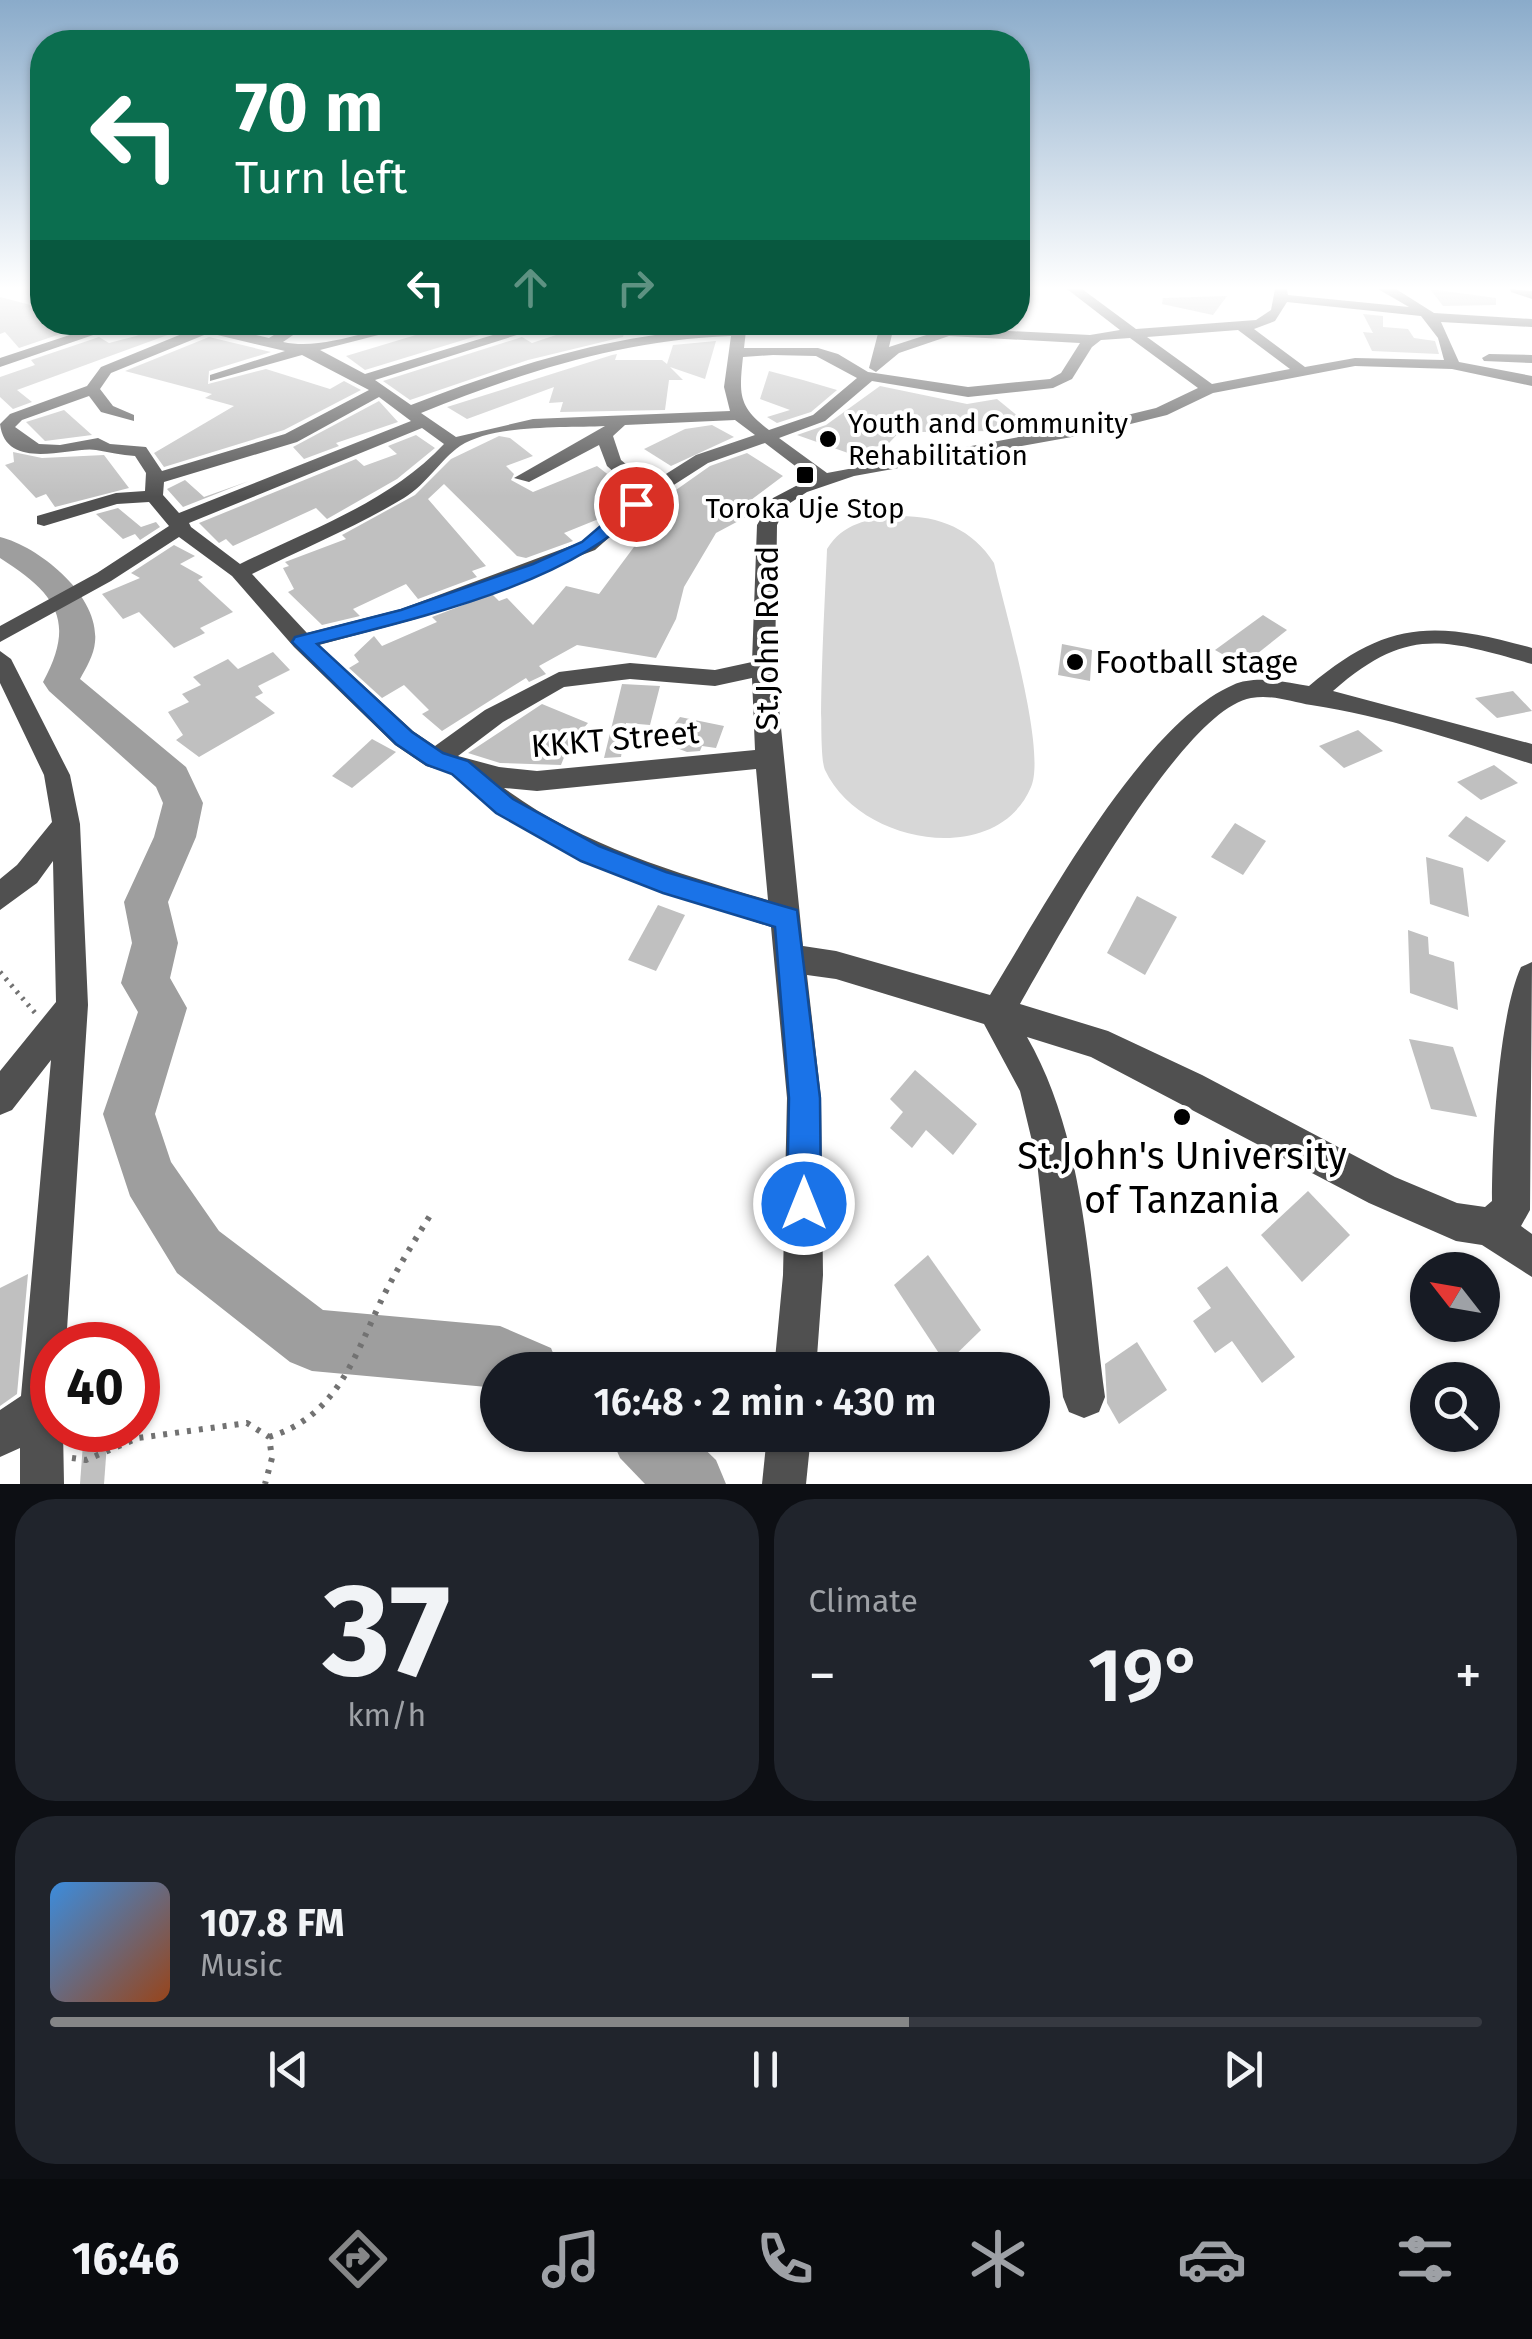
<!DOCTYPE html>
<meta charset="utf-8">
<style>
:root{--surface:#171b24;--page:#20242c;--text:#f1f3f6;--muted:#9ea1a6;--line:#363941;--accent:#858687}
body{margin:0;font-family:"Fira Sans",sans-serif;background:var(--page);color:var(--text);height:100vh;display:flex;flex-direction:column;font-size:38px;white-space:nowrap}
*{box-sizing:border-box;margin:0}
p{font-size:32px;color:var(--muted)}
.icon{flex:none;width:55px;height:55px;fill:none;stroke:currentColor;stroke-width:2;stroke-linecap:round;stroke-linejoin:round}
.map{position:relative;height:1484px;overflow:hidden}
.side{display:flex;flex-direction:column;gap:15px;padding:15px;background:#0d0f14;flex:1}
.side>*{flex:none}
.hud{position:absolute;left:30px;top:30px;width:1000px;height:305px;border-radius:40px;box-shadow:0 2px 8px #0004;background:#0b6e4f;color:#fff;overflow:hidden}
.needle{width:65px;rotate:301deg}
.buttons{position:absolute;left:1410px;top:1252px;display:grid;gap:20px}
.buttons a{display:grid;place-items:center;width:90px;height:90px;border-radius:50%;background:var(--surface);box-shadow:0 2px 8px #0004;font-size:50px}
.speed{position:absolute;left:30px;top:1322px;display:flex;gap:20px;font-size:50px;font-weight:700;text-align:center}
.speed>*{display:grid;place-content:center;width:130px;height:130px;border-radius:50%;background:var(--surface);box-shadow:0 2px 8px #0004;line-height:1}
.speed .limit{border:15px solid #d22;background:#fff;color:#111}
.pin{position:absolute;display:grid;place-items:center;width:85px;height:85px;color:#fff;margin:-42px;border:5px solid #fff;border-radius:50%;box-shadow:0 2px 10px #0007}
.me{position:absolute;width:110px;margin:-55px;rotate:0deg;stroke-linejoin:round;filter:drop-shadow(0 0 8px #0008)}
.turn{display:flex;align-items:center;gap:35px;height:210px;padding:0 40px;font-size:45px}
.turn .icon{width:130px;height:130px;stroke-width:2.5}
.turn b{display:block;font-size:70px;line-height:85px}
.lanes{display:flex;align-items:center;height:95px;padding:0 40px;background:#0003;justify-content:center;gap:50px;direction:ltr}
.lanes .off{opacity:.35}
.big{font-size:75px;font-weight:600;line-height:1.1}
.side .widget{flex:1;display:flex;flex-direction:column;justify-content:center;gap:15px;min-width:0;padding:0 35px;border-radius:40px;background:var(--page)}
.side .dial{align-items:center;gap:0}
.dial b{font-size:130px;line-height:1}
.song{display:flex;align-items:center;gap:30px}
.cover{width:120px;height:120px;border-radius:15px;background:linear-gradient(135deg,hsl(210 70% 55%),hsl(20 70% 35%))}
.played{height:10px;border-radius:5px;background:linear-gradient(90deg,var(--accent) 60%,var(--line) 60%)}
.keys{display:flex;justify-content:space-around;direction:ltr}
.heat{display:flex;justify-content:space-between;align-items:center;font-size:55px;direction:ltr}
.side .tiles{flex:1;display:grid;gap:15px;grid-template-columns:1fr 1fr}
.widget:last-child{grid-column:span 2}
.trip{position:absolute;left:480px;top:1352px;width:570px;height:100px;border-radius:50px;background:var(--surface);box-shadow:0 2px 8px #0004;font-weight:600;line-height:100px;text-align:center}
.menu{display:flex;height:160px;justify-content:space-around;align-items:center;background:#090b0e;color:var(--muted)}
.menu .icon{width:70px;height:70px}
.menu .current{color:var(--accent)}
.menu b{font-size:45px;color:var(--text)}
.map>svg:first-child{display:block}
.green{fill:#d7d7d7}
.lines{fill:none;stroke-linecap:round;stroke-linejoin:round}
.river{fill:#9e9e9e;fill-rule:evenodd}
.building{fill:#c0c0c0}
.path-far1{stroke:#727272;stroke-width:5;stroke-dasharray:2.5 6;stroke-linecap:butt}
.path{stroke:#727272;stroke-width:6;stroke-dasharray:4 8;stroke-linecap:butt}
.minor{fill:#505050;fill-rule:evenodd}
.route{fill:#1a73e8;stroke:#114b97;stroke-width:2.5}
.poi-dot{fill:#000;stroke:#fff;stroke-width:4}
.labels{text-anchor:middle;stroke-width:8;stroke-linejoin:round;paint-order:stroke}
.far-poi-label{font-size:28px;fill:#000;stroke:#fff;text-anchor:start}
.street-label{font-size:32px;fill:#000;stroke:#fff}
.poi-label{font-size:32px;fill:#000;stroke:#fff;text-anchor:start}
.near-poi-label{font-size:38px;fill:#000;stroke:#fff}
</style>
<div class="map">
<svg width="1532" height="1484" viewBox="0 0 1532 1484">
<rect width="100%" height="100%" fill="#fff"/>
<path class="green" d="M896,516c41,-1 76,12 98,47 10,45 53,187 37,224 -34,81 -171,58 -206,-17 -9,-19 1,-187 2,-221 16,-26 41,-30 69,-33z"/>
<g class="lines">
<g class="river">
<path d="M0,537c40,10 100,59 95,105 -1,13 -9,26 -15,37l106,88 17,36 -7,34 -28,65 10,41 -8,35 17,30 -32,106 16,48 48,69 104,79 177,16 51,22 9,22h-62v18l-186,-17 -22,-9 -113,-89 -47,-77 -27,-82 35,-102 -17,-29 11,-40 -8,-41 30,-65 9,-34 -7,-16 -107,-96 -6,-9c34,-62 12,-89 -43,-124z"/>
<polygon points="610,1435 690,1435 716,1460 726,1484 645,1484 620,1458"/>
</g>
</g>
<g class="building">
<polygon points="1430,289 1496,298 1496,305 1443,306"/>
<polygon points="1227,296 1213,315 1162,304 1163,298"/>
<polygon points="0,297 42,308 42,322 61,322 63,329 81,327 19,348 5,332 0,334"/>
<polygon points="1363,314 1383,316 1383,327 1408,329 1414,338 1435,341 1439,354 1372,351 1363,332 1373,333"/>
<polygon points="156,322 172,322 184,329 17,390 32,402 13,409 0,397 0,377 35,365 31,360 99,337 109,343 136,336 155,329"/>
<polygon points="459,322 498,322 506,327 365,370 346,356"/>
<polygon points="595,322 627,322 623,337 528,360 410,400 383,381 522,337 532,343"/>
<polygon points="209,337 271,352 209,371 208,384 266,369 330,389 344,381 361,390 284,430 164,467 154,453 234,406 205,398 212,394 125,371"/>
<polygon points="716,341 705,379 670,367 683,380 669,380 665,410 560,412 563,402 549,403 554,387 467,419 447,407 612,355 617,354 615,360 662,360 667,364 673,345"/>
<polygon points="769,371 803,380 837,390 811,412 777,423 767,417 790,410 760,399"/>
<polygon points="880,386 967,404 997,399 1025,422 990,431 921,432 904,427 889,443 861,451 855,445 848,453 797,435 826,425"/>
<polygon points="379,401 398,422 336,443 339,446 304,459 293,447"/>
<polygon points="64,410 92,435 45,441 26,422"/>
<polygon points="712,425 734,437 671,466 644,449 685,429"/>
<polygon points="416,435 435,448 397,479 327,519 316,508 233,546 226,539 219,543 199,523 356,459 364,466 397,454 388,446"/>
<polygon points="499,436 510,438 533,456 506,466 514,474 511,480 533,492 597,466 632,493 606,516 564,533 573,541 526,558 517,556 444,484 428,499 486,566 472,571 477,577 418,599 406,584 353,609 360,616 322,625 288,592 294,589 283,568 289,566 285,562 346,539 342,535 415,495 451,459"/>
<polygon points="13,452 42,458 104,455 129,488 55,507 46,494 36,498 5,465 14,462"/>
<polygon points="747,453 783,476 735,512 746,517 716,533 684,587 676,619 656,658 577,645 539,666 546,674 529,682 526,678 442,731 422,714 429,710 404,685 382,698 349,668 359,662 354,655 374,636 382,646 437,622 432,617 492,594 499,601 507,598 533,625 566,586 599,594 654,520 639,516 710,466"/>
<polygon points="185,480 204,497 249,481 183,507 167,489"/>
<polygon points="118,508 141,527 156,522 160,527 140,540 135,534 123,539 96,514"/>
<polygon points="174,545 195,556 180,564 203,577 198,580 233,612 200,628 205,633 174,648 139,612 123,619 102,594 140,578 131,573"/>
<polygon points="1263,615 1287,630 1253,657 1238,663 1215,650"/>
<polygon points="1062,644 1092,650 1090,681 1058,675"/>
<polygon points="273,652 290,670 258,686 263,693 255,697 275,713 199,757 176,740 183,735 168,712 189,702 182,694 201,685 193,677 228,659 238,669"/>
<polygon points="622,684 660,686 650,725 626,723 621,757 604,758"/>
<polygon points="1513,691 1532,711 1497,718 1475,698"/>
<polygon points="542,704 588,723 569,745 561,765 500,763 468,753"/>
<polygon points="680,717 724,726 716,748 702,746 700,751 687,752 661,742"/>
<polygon points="1358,730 1383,751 1344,768 1319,746"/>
<polygon points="372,739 396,752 352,788 332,776"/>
<polygon points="1494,765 1518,783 1481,800 1457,782"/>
<polygon points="1466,816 1506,841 1488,862 1448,836"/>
<polygon points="1235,823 1266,841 1243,875 1211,857"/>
<polygon points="1426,857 1463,868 1469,917 1430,904"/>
<polygon points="1137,896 1177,917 1145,975 1107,953"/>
<polygon points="658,905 685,915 656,971 628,960"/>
<polygon points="1408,930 1428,937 1429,954 1454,962 1458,1010 1410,993"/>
<polygon points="1409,1039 1453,1047 1477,1117 1431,1109"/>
<polygon points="915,1070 977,1124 953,1155 926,1130 912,1148 890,1128 903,1112 890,1099"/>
<polygon points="1308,1191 1350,1235 1302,1282 1261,1235"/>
<polygon points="928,1255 981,1330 946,1364 894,1285"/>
<polygon points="1227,1266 1295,1357 1262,1383 1232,1341 1215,1353 1193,1321 1211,1308 1197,1288"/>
<polygon points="28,1274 17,1394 0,1406 0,1288"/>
<polygon points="1137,1342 1167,1390 1119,1424 1107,1403 1105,1364"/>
<polygon points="84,1430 108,1430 104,1484 80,1484"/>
</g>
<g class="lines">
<polyline class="path-far1" points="0,972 36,1014"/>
<g class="path">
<path d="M269,1437c66,-20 84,-76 111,-134 15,-31 33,-60 51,-89"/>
<polyline points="72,1458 86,1460 138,1438 247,1423 269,1437 272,1458 265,1484"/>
</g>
<g class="minor">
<path d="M1067,289h15l54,40 120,-9 15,-10 4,-21h12l1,6 121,12 -31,-18h18l38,24 98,6v8l-91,-5 18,40 73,14v10l-80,-17 -97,-3 -142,27 -46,22 -73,18 -240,43 -47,16 -20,13 -10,20 -2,143 28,278 33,5 154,44c53,-86 151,-270 243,-310 22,-10 53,-3 76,1 79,-67 127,-65 223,-38v16c-88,-25 -125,-38 -199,27l199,53v20c-72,-22 -146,-48 -221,-59 -19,-3 -39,-11 -60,-7 -70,12 -194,242 -231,306l88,27 94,44 193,102 62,26 28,4 7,-6c0,-58 6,-183 29,-234l11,-5 -2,248 -9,16 11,8v43l-50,-32 -26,-4 -87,-38 -278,-146 -64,-20c60,104 62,243 78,360l-6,15 -15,6 -15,-6 -6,-15 -26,-235 -17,-71 -36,-67 -148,-45 -29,-4 14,123 2,177 -7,95h-42l9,-95 4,-177 -16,-171 -122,-40 -82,-35 -76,-45 -38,-33 -27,-8 -31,-21 -101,-98 -62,-71 -53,-39 -68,44 -111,61v-16l97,-53 72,-47 -20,-24 -32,2 -73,22 -7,-2v-8l79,-23 29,-2 1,-18 -11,-17c-14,-1 -26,-4 -39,-6 -21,-5 -90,24 -96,-26l10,-10 77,-28 14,-19 93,-38 -19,-7h27l67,16 26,-16h17l-29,20c46,10 98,-20 146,-20l-109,28 45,24 170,-52h23l-183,58 36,25c106,-41 207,-73 321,-77l1,-6h14l-3,26h74l20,6 30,18 100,15 82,-8 11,-6 19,-30 -131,-7 -50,17 -23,19 -7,-4 12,-46h14l-6,25 59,-19 142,7 30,-5zM1287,302l134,14 17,22 6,22 -89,-2 -50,9 -51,-38 21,-8zM1238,330l52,39 -78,15 -65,-47zM209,333l76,18 -75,24v6l92,-26 67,35 -84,44 -123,37 -16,-24 -36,-3 -12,-6 -38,7 -21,-1 -24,-17 7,-7 67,-24 12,16 33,9v-6l-21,-9 -13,-17 11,-16zM731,336l-7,51 6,24 -197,8 -77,18 -35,-24c103,-41 199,-73 310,-77zM1130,338l68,50 -42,20 -62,15 -267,50 -48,-35 46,-17 47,-40 96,16 85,-9 19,-9 20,-32 9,-7zM773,355l43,1 41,22 -44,37 -44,15c-31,-23 -30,-36 -26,-73zM379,397l32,24 -232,92 -16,-18 1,-13 133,-40zM735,420l20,15 -59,20 -46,29 -29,-24 -8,-24 12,-11zM605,426l-91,52 15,4 70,-37 8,21 31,27 -57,49 -180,67 -94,24 -55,-59c50,-25 104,-47 152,-76 23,-14 36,-38 56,-52 34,-22 105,-18 145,-20zM422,428l22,16c-54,58 -133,85 -204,120l-49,-37 -2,-4zM765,443l46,35 -38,20 -16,27 -5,137 -37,8 -85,-7 -71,9 -74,38 -50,36 -22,-15 -94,-86 97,-26 179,-69 60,-53 53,-34zM752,678l3,72 -218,21 -38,-4 -41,-11 45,-34 61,-35 66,-8 85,7zM756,769l12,131c-91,-27 -187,-55 -264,-112l33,3z"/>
<polygon points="1510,289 1532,291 1532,299 1511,292"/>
<polygon points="109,322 131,322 0,367 0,358"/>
<polygon points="1489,354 1532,355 1532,363 1484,361 1482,358"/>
<polygon points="0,651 11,659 70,775 80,824 88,1005 66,1345 52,1345 52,1430 63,1430 64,1484 20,1484 20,1448 0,1457 0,1410 21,1396 51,1060 12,1110 0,1115 0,1071 56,1002 53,861 37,883 0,910 0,879 17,865 52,822 44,775 0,683"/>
<polygon points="767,1435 811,1435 806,1484 762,1484"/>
</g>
</g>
<linearGradient id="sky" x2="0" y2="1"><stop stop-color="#8aabca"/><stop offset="0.58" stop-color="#fff"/><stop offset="1" stop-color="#fff" stop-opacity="0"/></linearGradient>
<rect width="1532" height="497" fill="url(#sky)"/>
<path class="route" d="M631,500l14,4c-68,79 -228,114 -328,140l95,88 31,21 25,8 45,38 86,47 67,26 131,38 23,188 1,106 -5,12 -12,5 -12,-5 -5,-12 2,-106 -14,-171 -112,-34 -82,-32 -85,-48 -44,-39 -25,-9 -31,-21 -104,-102 3,-5 106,-27 132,-46 49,-22z"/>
<g class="poi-dot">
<circle cx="828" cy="439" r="10"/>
<rect x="795" y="465" width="20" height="20" rx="5"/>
<circle cx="1075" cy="662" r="10"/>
<circle cx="1182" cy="1117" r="10"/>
</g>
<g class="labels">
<g class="far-poi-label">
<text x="848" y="433">Youth and Community<tspan x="848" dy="32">Rehabilitation</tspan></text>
<text x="805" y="518" text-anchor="middle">Toroka Uje Stop</text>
</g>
<g class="street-label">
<text transform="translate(767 638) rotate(-90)" y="11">St.John Road</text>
<text transform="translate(615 739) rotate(-5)" y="11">KKKT Street</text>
</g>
<g class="poi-label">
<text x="1095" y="673">Football stage</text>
</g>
<g class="near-poi-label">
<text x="1182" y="1169">St.John's University<tspan x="1182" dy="44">of Tanzania</tspan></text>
</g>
</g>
</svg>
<div class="buttons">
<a><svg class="needle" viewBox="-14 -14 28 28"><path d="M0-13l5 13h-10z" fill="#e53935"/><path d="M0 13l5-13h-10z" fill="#9ea1a6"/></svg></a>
<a><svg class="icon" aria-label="search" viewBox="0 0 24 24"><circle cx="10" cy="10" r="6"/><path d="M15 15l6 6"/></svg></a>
</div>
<div class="speed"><div class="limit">40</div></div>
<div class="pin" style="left:636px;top:504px;background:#d93025"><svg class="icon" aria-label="arrive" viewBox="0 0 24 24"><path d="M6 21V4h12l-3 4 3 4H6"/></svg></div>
<svg class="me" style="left:804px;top:1204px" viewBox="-20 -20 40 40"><circle r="17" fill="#1a73e8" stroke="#fff" stroke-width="3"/><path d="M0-11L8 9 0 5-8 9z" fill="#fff"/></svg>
<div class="trip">16:48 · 2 min · 430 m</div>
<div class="hud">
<div class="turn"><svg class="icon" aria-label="left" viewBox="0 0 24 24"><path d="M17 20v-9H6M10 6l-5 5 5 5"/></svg><div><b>70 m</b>Turn left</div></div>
<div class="lanes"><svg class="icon" aria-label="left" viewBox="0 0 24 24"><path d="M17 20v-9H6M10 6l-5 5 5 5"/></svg><svg class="icon off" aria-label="ahead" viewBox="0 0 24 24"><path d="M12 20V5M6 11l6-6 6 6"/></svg><svg class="icon off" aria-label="right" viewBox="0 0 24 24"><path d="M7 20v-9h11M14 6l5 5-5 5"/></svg></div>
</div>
</div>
<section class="side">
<div class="tiles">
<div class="widget dial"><b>37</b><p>km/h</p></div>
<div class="widget"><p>Climate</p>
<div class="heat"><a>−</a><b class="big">19°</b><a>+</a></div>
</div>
<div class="widget">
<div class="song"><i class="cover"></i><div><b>107.8 FM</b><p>Music</p></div></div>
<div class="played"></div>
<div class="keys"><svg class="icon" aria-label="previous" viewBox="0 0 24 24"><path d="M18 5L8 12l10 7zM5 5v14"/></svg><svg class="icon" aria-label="pause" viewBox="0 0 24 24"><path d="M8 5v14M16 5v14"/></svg><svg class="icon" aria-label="next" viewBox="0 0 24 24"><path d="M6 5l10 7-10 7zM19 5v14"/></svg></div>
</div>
</div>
</section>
<nav class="menu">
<b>16:46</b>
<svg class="icon current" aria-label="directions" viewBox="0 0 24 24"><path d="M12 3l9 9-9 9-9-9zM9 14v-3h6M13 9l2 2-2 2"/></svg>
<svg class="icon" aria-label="music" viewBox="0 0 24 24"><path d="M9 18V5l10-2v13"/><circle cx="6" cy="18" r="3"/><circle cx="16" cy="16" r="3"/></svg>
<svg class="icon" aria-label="phone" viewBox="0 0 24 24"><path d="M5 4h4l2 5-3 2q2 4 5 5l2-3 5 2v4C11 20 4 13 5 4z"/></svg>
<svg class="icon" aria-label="climate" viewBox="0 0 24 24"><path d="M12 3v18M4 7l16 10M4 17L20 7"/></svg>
<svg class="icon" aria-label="car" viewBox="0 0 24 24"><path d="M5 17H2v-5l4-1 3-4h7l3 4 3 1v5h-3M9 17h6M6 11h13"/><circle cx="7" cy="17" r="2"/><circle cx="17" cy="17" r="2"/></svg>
<svg class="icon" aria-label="filters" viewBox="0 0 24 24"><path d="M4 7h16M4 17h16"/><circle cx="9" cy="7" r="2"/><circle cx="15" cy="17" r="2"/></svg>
</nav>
